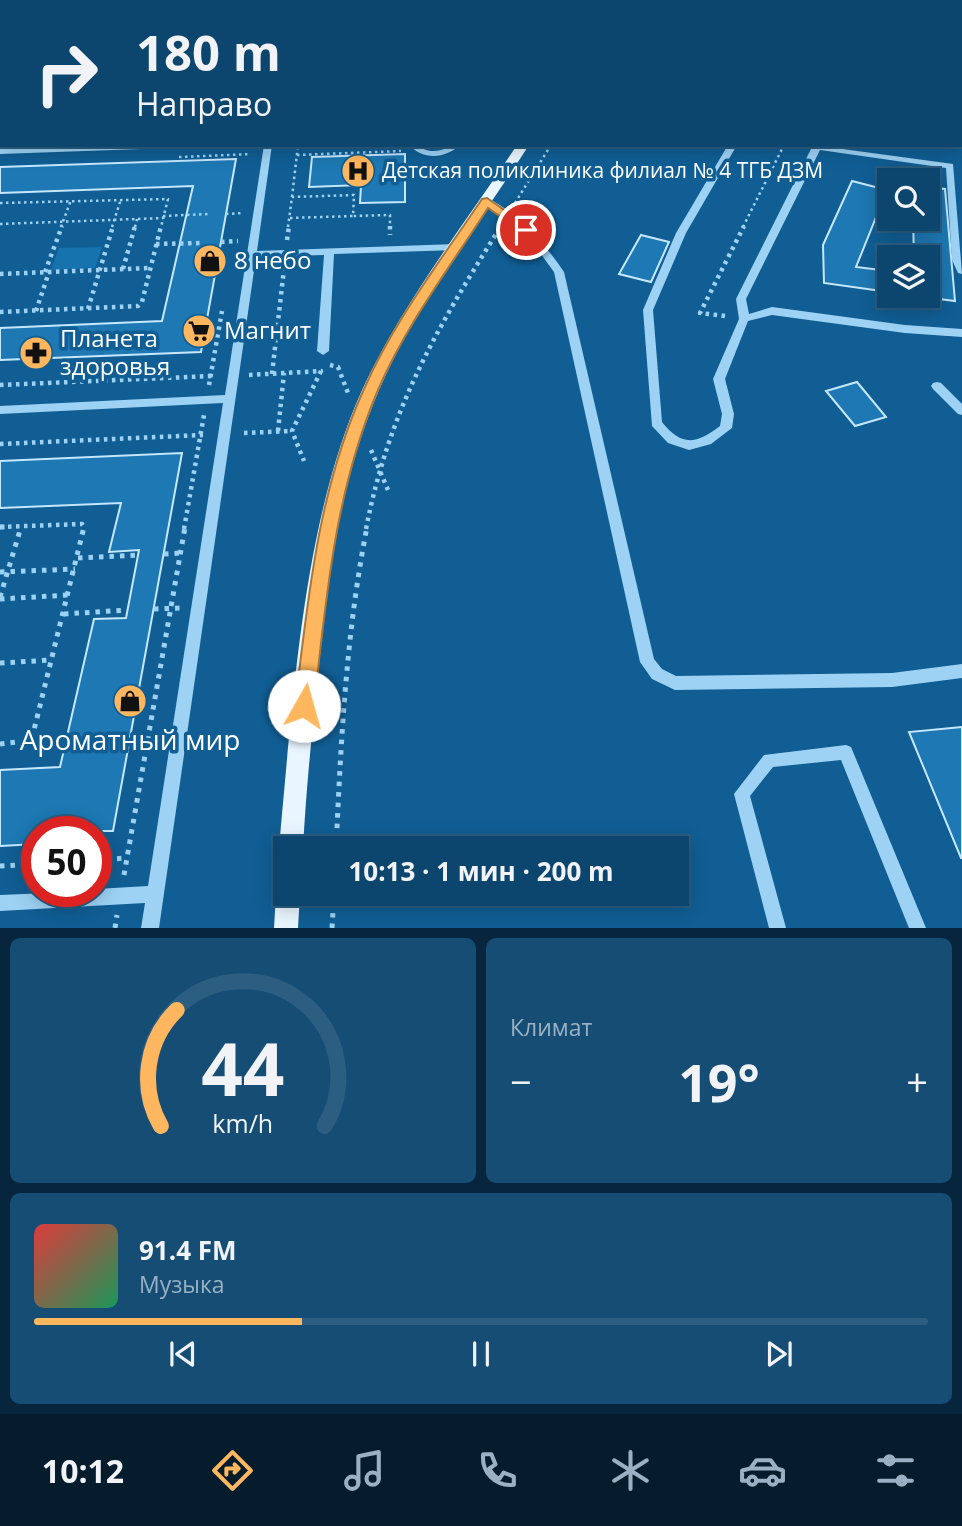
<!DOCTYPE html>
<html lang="ru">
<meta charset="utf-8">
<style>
:root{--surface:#0c466f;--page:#154d74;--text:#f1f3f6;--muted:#9ab1c3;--line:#2c5e82;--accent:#ffb75f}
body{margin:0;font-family:"Open Sans",sans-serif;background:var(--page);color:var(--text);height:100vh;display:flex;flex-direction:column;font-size:26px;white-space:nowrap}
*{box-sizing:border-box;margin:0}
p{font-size:23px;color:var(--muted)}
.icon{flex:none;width:38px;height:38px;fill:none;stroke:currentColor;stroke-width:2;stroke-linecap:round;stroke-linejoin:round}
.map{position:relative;height:928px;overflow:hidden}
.side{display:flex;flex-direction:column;gap:10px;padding:10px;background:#07263d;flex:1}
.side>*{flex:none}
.guide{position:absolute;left:0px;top:0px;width:962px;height:147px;box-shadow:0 4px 18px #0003,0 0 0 2px var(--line);background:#0c466f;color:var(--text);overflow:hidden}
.controls{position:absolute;left:877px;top:168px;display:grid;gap:14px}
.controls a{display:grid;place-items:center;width:63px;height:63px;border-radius:0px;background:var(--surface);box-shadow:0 4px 18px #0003,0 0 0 2px var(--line);font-size:35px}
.speed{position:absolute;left:21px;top:816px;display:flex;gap:14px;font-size:35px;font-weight:700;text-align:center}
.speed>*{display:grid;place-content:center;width:91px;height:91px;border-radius:50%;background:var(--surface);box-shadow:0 4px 18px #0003,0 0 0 2px var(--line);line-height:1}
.speed .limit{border:10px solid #d22;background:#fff;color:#111}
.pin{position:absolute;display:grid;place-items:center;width:60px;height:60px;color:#fff;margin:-30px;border:4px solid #fff;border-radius:50%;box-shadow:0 2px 7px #0007}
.me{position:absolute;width:77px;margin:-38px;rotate:7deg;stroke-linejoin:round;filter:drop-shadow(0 0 5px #0008)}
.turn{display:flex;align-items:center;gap:24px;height:147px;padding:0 21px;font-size:32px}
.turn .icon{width:91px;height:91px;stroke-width:2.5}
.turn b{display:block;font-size:49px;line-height:60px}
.big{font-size:52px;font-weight:700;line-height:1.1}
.side .tile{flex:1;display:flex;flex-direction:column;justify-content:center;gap:10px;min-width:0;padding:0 24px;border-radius:10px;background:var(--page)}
.side .dial{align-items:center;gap:0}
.dial svg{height:182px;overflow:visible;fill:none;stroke:var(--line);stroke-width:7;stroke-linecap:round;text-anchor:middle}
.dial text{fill:var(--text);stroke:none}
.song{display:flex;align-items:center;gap:21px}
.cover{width:84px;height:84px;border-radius:10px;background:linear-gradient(135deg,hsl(0 70% 55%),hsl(150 70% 35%))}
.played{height:7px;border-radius:4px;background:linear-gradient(90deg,var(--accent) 30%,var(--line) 30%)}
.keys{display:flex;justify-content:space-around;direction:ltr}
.heat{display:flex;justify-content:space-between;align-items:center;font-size:38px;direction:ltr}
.side .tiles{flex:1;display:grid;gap:10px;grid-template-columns:1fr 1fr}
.tile:last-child{grid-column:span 2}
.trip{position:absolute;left:273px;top:836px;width:416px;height:70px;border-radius:0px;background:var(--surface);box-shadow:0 4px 18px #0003,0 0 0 2px var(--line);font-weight:700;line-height:70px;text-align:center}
.dock{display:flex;height:112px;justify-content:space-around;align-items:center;background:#051c2c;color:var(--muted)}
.dock .icon{width:49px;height:49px}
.dock .active{color:var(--accent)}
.dock b{font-size:32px;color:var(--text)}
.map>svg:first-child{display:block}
.green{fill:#1773ae}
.building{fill:#1d78b3;stroke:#c5e8fe;stroke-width:2}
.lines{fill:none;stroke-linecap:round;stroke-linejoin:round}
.path-far2{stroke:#9dd2f4;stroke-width:2.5;stroke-dasharray:2.5 3.5;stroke-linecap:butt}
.path-far1{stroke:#9dd2f4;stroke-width:4.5;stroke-dasharray:3.5 4.5;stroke-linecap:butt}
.path{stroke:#9dd2f4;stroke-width:5;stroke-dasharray:4.5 6;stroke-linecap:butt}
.minor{fill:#9dd2f4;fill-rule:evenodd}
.major{fill:#e9f5ff;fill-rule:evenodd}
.route{fill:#ffb75f;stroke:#a6773e;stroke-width:2}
.labels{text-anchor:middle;stroke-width:7;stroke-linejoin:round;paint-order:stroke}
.far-poi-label{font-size:21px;fill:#fff;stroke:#105e94;text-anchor:start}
.poi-label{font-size:24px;fill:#fff;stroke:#105e94;text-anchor:start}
.near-poi-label{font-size:28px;fill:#fff;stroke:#105e94}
</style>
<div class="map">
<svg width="962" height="928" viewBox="0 0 962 928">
<rect width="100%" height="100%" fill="#105e94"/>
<polygon class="green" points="102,247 95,268 51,270 59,248"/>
<g class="building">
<polygon points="405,154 405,202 360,203 361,185 309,187 312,157"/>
<polygon points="236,159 201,352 0,360 0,328 162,321 193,186 0,193 0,167"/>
<polygon points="852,181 887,190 856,267 889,271 889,292 824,283 823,245"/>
<polygon points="928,187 945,189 955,301 916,296 928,296 928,257 914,257 913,219 928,219"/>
<polygon points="641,235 669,242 651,282 619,274"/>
<polygon points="857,382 886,417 855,426 826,391"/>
<polygon points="182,453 113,831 37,831 37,844 0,846 0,770 60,767 94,619 126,618 139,550 109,552 121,503 0,508 0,461"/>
<polygon points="962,727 962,858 961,858 909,732"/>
</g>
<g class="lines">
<g class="path-far2">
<polyline points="297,155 401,151"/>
<polyline points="179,157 251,154"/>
<polyline points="292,197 298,145"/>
<polyline points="0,203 168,199 161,227"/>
<polyline points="515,203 551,145"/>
<polyline points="226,214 243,213"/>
<polyline points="163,216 209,214"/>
<polyline points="290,218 353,216"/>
<polyline points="0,224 163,218"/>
<polyline points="61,227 71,200"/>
<polyline points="112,227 121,199"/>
<polyline points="135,227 137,219"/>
<polyline points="288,227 292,197 354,195 353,216 390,215 390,227"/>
<polyline points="743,227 784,145"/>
</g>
<g class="path-far1">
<polyline points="390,226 390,235"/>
<polyline points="287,240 289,226"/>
<polyline points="221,242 238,241"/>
<polyline points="156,244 204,243"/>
<polyline points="123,269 135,226"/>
<polyline points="45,272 62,226"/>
<polyline points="0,274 150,268"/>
<polyline points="88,309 113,226"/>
<polyline points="36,311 49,272"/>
<polyline points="0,312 138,306 142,302 161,226"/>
<polyline points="725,316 700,313 744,226"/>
<polyline points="330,365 338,367 348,393"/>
<polyline points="272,374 284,269"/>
<polyline points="249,375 321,371 292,431 304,461"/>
<polyline points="0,385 212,376"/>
<polyline points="209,385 222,311"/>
<polyline points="278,431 284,373"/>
<polyline points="244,433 292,431"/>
<polyline points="0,444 203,435"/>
<polyline points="371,450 388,490"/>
<polyline points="0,527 82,524 85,529"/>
<polyline points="184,529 204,415"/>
<path d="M366,529c23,-118 69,-198 132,-298"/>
</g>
<g class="path">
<polyline points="0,527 6,527"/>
<polyline points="164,554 181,553"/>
<polyline points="78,558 138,555"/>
<polyline points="0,572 75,569"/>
<polyline points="0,597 21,527"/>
<polyline points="0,599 68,595"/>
<polyline points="154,609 181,608"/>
<polyline points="64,614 127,610"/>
<polyline points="0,663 52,660"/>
<polyline points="0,744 26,741 33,734 84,527"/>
<path d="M336,849c5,-108 10,-216 31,-322"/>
<polyline points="96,860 127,858"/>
<polyline points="0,866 37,864"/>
<polyline points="124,875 185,527"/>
<polyline points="115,928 117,915"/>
<polyline points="332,928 334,894"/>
</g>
<g class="minor">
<polygon points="424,0 442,2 426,2"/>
<polygon points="562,0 570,0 560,2"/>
<polygon points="814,0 822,0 813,2"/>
<rect x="961" y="83" width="1" height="5"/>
<rect x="0" y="98" width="2" height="6"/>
<rect x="961" y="119" width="1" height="6"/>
<polygon points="87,145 174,145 170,148 0,154 0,148"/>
<polygon points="264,145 272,145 257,251 456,244 461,247 456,250 334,254 329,351 323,355 317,351 324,255 256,257 159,928 141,928 145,903 0,911 0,895 96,891 96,889 148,886 223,403 0,414 0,406 225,395"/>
<path d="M409,145c9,0 14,5 22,6 11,1 19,-6 29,-6 -15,14 -37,15 -51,0z"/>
<path d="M728,145h9l-51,88 -33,77 9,112c20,25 34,22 58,4l2,-12 -9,-35 26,-60 -3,-20 77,-154 140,19 9,110 -4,-1 -6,-13 -6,-92 -126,-18 -74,149 3,15 23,-7 133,18 57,4v8l-57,-4 -133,-18 -24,6 -23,58 9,35 -2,14 -21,16 -22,6 -21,-7 -16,-17 -9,-116 33,-77z"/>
<path d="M487,198c29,13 60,48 77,74l90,387 8,10 14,7 216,-3 70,-9v14l-70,9 -217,3 -23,-11 -12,-17 -86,-390 -22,-30 -48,-39v-4z"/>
<polygon points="937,382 941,383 962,404 962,415 958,414 933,389 931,386 933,383"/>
<polygon points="846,745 851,747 926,928 909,928 841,760 773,767 750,796 786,928 769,928 734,794 764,755"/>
</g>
<g class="major">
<polygon points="205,0 223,0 224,2 206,2"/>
<polygon points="258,0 276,0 277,2 259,2"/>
<polygon points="612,0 622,0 611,2"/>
<path d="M517,145h12c-51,80 -112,157 -150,245 -39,90 -51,187 -61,284 -6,58 -12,116 -15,175h-18v9l-6,-9 2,-24c13,-139 24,-310 82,-437 41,-87 101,-163 154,-243z"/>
<polygon points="285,883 285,894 300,894 298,928 274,928 276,894 280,886"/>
</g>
</g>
<path class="route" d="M487,198l46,32 -2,2h-9l-34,-24c-38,59 -82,117 -110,182 -43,101 -52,208 -64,316l-3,6 -7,3 -7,-3 -2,-6c13,-108 23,-216 69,-317 30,-68 77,-129 118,-190z"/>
<defs>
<symbol id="hospital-disc" viewBox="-11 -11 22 22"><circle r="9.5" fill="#ffb75f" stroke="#105e94"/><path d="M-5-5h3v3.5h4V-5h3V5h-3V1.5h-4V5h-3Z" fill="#111"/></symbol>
<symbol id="shop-disc" viewBox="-11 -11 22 22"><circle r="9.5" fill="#ffb75f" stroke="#105e94"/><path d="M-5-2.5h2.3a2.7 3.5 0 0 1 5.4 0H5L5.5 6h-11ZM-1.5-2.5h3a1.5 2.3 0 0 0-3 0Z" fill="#111"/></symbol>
<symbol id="supermarket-disc" viewBox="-11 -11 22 22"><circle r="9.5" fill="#ffb75f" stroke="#105e94"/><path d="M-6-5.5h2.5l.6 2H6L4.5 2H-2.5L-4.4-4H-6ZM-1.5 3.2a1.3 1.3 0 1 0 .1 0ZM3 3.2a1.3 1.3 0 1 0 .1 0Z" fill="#111"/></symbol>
<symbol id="pharmacy-disc" viewBox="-11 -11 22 22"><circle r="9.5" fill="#ffb75f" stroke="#105e94"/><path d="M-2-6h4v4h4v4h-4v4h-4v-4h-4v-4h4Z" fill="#111"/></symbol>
</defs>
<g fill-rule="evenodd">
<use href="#hospital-disc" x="339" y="152" width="38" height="38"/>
<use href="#shop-disc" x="191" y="242" width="38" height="38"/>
<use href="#supermarket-disc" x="180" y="312" width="38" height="38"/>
<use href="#pharmacy-disc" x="17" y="334" width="38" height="38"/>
<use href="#shop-disc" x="111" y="682" width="38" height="38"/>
</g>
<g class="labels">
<g class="far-poi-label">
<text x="382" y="178">Детская поликлиника филиал № 4 ТГБ ДЗМ</text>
</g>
<g class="poi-label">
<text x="234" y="269">8 небо</text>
<text x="224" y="339">Магнит</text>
<text x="60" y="347">Планета<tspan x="60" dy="28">здоровья</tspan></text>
</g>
<g class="near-poi-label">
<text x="130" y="750">Ароматный мир</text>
</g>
</g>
</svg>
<div class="controls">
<a><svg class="icon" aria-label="search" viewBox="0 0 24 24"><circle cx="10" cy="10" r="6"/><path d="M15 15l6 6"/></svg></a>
<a><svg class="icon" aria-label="layers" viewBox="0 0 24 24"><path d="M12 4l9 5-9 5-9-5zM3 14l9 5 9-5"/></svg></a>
</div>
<div class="speed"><div class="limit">50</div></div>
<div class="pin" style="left:526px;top:230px;background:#d93025"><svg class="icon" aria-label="arrive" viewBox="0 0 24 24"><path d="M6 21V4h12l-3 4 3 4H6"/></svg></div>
<svg class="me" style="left:304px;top:706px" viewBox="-20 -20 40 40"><circle r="19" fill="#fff"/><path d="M0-13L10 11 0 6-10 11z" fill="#ffb75f"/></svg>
<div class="trip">10:13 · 1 мин · 200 m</div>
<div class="guide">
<div class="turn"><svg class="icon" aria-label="right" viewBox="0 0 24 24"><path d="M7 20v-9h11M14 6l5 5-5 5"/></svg><div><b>180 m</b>Направо</div></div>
</div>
</div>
<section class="side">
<div class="tiles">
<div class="tile dial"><svg viewBox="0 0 100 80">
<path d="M14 69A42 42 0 1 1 86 69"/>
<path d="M14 69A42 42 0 0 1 21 18" stroke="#ffb75f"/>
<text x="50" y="56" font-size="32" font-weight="700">44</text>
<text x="50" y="72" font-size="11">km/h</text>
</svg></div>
<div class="tile"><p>Климат</p>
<div class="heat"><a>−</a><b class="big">19°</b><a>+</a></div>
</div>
<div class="tile">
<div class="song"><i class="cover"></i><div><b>91.4 FM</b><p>Музыка</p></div></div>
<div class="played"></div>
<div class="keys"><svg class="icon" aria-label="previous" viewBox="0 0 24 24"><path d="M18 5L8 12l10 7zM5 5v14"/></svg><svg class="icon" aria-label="pause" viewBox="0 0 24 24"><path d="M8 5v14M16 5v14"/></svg><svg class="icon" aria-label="next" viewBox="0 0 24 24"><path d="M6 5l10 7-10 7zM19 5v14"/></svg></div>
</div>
</div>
</section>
<nav class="dock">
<b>10:12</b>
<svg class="icon active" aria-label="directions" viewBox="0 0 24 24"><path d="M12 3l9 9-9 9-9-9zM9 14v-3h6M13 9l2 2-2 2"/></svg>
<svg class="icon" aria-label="music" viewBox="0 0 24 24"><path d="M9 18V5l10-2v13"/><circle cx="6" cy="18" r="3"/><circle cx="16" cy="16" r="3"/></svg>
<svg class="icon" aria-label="phone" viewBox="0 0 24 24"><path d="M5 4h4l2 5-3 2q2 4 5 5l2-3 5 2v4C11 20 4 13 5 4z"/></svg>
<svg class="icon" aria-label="climate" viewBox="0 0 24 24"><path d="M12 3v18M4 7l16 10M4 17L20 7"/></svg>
<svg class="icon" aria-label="car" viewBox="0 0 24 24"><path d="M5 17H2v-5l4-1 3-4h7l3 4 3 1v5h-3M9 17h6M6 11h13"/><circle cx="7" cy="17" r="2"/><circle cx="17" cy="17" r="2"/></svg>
<svg class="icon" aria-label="filters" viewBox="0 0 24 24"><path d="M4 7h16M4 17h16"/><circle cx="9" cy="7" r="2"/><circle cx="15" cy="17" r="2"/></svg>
</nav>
